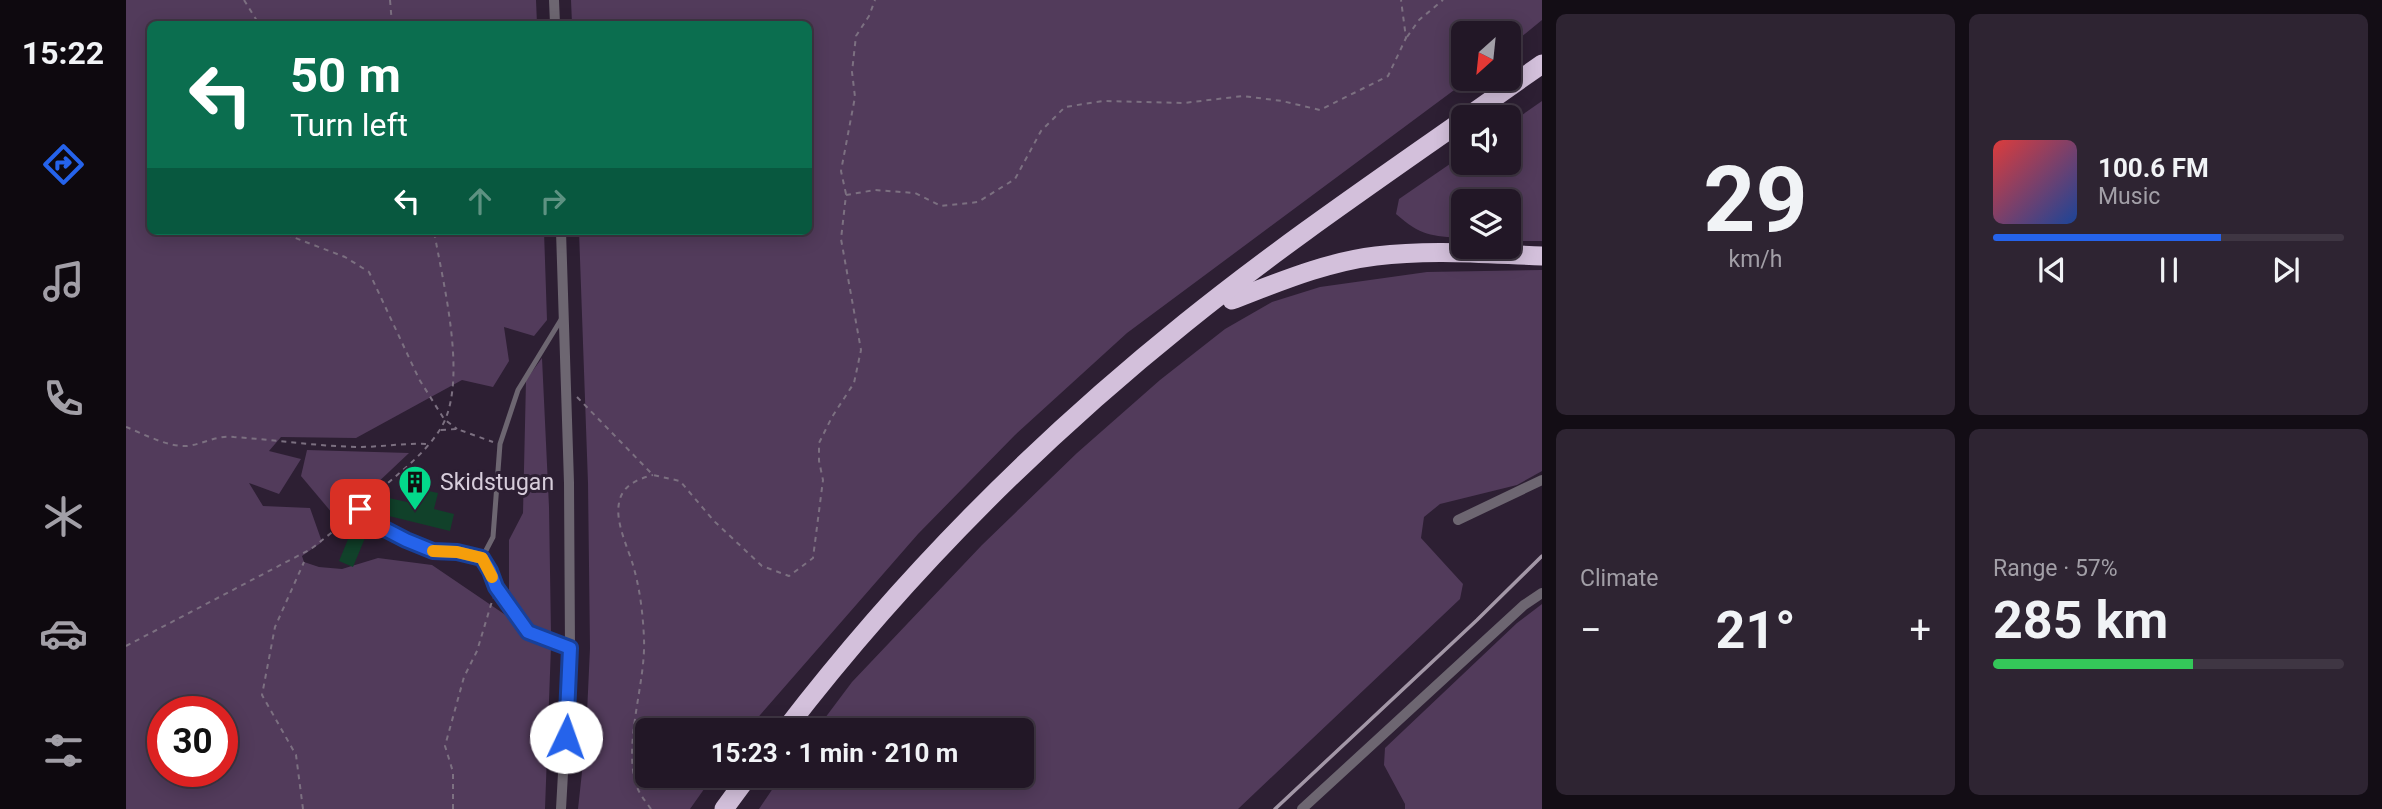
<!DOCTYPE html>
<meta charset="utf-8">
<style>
:root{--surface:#221726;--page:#2e2432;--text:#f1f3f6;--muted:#a29fa7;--line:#3f3643;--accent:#2563eb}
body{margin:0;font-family:Roboto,sans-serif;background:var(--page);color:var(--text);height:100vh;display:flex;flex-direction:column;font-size:26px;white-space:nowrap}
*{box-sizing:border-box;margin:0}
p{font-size:23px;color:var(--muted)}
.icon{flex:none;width:38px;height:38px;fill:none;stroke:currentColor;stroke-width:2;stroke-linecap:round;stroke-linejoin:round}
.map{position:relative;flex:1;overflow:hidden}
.sheet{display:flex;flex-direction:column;gap:14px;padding:14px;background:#130d15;width:840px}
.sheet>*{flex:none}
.top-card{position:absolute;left:21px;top:21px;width:665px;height:214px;border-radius:10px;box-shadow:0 4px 18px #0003,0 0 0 2px var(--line);background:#0b6e4f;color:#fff;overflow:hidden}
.needle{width:46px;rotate:207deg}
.buttons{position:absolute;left:1325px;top:21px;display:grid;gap:14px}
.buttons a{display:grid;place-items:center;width:70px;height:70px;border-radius:10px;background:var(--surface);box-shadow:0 4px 18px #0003,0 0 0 2px var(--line);font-size:35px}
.speed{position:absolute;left:21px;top:696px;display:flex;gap:14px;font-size:35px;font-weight:700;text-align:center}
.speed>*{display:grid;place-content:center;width:91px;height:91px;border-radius:50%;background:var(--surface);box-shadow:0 4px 18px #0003,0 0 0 2px var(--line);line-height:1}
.speed .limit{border:10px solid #d22;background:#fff;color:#111}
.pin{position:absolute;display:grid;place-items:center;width:60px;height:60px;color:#fff;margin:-30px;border-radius:14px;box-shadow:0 4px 10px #0006}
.me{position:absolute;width:77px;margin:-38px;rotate:3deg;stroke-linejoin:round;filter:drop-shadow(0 0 5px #0008)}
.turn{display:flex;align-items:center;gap:24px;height:147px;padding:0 28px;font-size:32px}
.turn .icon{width:91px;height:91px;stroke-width:2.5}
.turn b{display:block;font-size:49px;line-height:60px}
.lanes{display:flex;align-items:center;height:66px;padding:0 28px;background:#0003;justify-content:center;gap:35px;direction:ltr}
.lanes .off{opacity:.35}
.big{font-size:52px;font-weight:700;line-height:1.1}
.sheet .card{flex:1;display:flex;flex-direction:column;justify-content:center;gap:10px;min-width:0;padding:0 24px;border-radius:10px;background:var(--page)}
.sheet .dial{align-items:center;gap:0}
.dial b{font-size:91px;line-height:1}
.song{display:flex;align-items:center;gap:21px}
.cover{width:84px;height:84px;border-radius:10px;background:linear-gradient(135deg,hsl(0 70% 55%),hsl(220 70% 35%))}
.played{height:7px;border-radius:4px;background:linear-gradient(90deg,var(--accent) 65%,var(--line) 65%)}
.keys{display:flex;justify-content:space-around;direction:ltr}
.heat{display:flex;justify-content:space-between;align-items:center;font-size:38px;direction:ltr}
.charge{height:10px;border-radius:5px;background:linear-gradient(90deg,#34c759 57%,var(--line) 0)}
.sheet .tiles{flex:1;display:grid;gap:14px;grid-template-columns:repeat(2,1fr)}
.trip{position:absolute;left:509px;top:718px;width:399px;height:70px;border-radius:10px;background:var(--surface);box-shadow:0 4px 18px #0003,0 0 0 2px var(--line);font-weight:700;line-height:70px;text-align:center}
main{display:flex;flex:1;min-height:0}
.dock{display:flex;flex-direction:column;width:126px;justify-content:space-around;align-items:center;background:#0e090f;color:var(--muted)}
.dock .icon{width:49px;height:49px}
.dock .on{color:var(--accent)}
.dock b{font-size:32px;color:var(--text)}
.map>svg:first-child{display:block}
.green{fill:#523b5b;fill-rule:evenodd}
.building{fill:#11412a}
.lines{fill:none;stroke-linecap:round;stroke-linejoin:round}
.path{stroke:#7c7081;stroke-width:2;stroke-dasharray:5 5;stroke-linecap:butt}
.lane{stroke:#6d6671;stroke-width:5}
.street{stroke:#6d6671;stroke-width:10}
.highway{stroke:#d3c0db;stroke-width:19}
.rail{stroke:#a397a7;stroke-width:3.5}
.route-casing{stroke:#184099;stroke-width:18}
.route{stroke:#2563eb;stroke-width:12}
.slow{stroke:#f59e0b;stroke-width:12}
.labels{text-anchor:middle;stroke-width:6;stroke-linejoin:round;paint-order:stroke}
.poi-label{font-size:23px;fill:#d7cddb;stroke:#2d1f33;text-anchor:start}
</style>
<main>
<nav class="dock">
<b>15:22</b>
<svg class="icon on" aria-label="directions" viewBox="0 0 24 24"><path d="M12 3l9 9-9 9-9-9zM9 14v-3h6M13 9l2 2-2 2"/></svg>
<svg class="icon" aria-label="music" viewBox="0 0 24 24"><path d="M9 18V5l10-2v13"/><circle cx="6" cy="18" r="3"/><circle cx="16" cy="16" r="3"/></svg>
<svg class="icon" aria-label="phone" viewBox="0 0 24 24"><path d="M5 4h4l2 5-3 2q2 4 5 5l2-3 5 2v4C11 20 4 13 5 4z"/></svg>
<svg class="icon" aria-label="climate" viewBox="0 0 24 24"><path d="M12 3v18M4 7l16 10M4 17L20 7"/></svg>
<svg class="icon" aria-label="car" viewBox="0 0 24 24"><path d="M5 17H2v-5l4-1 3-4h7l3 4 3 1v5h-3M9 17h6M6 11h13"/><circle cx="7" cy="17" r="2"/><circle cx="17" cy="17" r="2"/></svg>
<svg class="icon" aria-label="filters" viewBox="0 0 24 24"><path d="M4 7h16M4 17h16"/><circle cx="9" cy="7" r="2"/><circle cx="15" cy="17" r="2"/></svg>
</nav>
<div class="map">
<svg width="1416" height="809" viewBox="0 0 1416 809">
<rect width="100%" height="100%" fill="#2d1f33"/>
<g class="green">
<path d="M0,0h410l1,24h-387v207h394l3,89 -13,16 -30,-9 5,34 -16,26 -31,-7 -106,58 -75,-1 -12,14 32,8 -22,35 -30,-11 14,23 47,2 12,34 -20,14 2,6 15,5 23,2 36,-11 54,7 119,81 -6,163h-419zM37,712h59v60h-59z"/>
<polygon points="445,0 1416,0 1416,20 1383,47 1382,33 1337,33 1337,79 1343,79 1001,333 889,435 792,534 621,730 522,730 522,775 588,775 564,809 452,809 460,735 464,648 462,483 453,231 682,231 682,24 446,24"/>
<path d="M1416,101v140h-33l-1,-40h-45v37c-32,-2 -42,-2 -67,-24l3,-15 64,-44v8h45l1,-39z"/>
<polygon points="1416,270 1416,471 1391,485 1314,504 1298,517 1295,538 1337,584 1334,599 1112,809 633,809 656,775 896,775 896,730 690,730 726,682 856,545 951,453 1034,380 1099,329 1146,302 1194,287 1301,272"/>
<polygon points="416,358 423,507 425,635 404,628 383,590 383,540 397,513 400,380"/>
<polygon points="181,450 283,453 212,520 175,476"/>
<polygon points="1416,604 1416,809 1279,809 1279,804 1258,765 1259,748 1391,623"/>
</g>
<g class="building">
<polygon points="293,489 312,493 308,509 328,514 324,531 259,515 263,498 290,504"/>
<polygon points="225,532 239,538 227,567 213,561"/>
</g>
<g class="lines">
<g class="path">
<polyline points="118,0 133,24"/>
<polyline points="264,0 266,24"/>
<polyline points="1281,37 1293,20 1317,0"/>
<polyline points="720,194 715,171 729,97 726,72 730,36 743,16 749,0"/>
<polyline points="151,231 219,257 243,272 293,379 318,419 331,429"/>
<polyline points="451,397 527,475 554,481 588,521 636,566 663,576 687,558 697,480 693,461 693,443 706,417 728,383 735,350 715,239 720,195 749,190 789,193 815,206 852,202 889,179 915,131 939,107 977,101 1058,103 1117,96 1156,101 1194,110 1262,76 1280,38 1275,0"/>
<path d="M0,427c18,7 41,20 61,19 17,-2 29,-11 47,-9 42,3 82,9 124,10 23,0 46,-4 69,-3"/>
<polyline points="315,430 331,429 367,442"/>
<path d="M240,503c24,-24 55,-44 73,-72 31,-45 4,-147 -5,-200"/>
<polyline points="0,646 185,549 229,514"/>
<polyline points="177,809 170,755 136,695 149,627 178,562"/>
<polyline points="327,809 327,772 319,746 338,677 351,651 367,598"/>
<path d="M525,809c-5,-7 -11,-14 -14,-22 -15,-41 9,-103 7,-148 -1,-25 -4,-50 -11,-74 -5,-17 -18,-43 -14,-62 3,-18 19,-24 34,-28"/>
</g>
<g class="lane">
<path d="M436,318l-44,72 -18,54 -7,93 -11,21c15,23 24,53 45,72 9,9 30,13 42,18"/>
<polyline points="234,509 253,526 280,540 307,550 331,552 356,558"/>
</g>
<g class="street">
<polyline points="428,0 429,24"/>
<polyline points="435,231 443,483 444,648 435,809"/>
<polyline points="1332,520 1416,480"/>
<polyline points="1176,809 1398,605 1416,593"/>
</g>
<g class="highway">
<polyline points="1341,117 1416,64"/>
<path d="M1106,300c47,-18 94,-38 144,-44 55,-7 111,-2 166,0"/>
<path d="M659,730c116,-151 252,-288 400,-407 89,-72 184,-137 278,-203"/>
<polyline points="598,809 623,775"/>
</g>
<polyline class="rail" points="1149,809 1351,620 1416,556"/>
</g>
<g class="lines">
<defs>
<polyline id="route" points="234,509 253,526 280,540 307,551 331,552 356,558 364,571 370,587 402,632 444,648 440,737"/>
</defs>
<use href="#route" class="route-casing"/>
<use href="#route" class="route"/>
<polyline class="slow" points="307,551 331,552 356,558 366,577"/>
</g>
<defs>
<symbol id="building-pin" viewBox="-11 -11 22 30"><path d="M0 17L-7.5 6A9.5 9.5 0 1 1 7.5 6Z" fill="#03d98b" stroke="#2d1f33"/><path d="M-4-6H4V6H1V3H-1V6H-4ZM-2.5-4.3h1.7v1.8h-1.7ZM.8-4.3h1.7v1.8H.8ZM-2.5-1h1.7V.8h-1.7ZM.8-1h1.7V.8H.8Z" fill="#111"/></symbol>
</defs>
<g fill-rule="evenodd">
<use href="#building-pin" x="270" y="463" width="38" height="52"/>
</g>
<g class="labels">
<g class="poi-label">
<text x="314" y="490">Skidstugan</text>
</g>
</g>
</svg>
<div class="buttons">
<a><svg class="needle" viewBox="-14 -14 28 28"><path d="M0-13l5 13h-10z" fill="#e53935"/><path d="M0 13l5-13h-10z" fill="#a29fa7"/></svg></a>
<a><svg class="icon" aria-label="sound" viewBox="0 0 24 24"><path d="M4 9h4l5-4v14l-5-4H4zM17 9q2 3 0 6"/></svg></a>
<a><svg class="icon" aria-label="layers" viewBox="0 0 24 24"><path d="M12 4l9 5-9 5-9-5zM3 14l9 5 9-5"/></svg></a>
</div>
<div class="speed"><div class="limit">30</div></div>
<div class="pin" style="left:234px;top:509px;background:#d93025"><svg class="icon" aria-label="arrive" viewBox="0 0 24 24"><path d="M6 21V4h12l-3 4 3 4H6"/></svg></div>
<svg class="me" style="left:440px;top:737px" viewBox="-20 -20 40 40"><circle r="19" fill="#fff"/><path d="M0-13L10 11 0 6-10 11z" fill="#2563eb"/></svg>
<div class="trip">15:23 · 1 min · 210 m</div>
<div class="top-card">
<div class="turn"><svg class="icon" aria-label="left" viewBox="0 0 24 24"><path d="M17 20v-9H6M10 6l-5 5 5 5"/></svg><div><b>50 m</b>Turn left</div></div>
<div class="lanes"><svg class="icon" aria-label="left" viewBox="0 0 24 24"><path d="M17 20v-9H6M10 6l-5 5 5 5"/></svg><svg class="icon off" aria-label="ahead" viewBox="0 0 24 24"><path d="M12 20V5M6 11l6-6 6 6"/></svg><svg class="icon off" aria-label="right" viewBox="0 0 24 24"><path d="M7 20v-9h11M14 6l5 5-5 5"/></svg></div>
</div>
</div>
<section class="sheet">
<div class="tiles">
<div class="card dial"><b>29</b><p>km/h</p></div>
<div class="card">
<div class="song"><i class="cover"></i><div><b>100.6 FM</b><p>Music</p></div></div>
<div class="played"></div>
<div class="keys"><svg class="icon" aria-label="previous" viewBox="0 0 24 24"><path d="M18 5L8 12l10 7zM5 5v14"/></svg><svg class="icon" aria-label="pause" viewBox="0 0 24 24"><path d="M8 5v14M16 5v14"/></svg><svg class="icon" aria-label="next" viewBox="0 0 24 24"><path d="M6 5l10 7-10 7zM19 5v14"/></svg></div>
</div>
<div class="card"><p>Climate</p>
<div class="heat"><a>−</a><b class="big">21°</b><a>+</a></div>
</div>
<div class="card"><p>Range · 57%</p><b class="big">285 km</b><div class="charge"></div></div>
</div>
</section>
</main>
